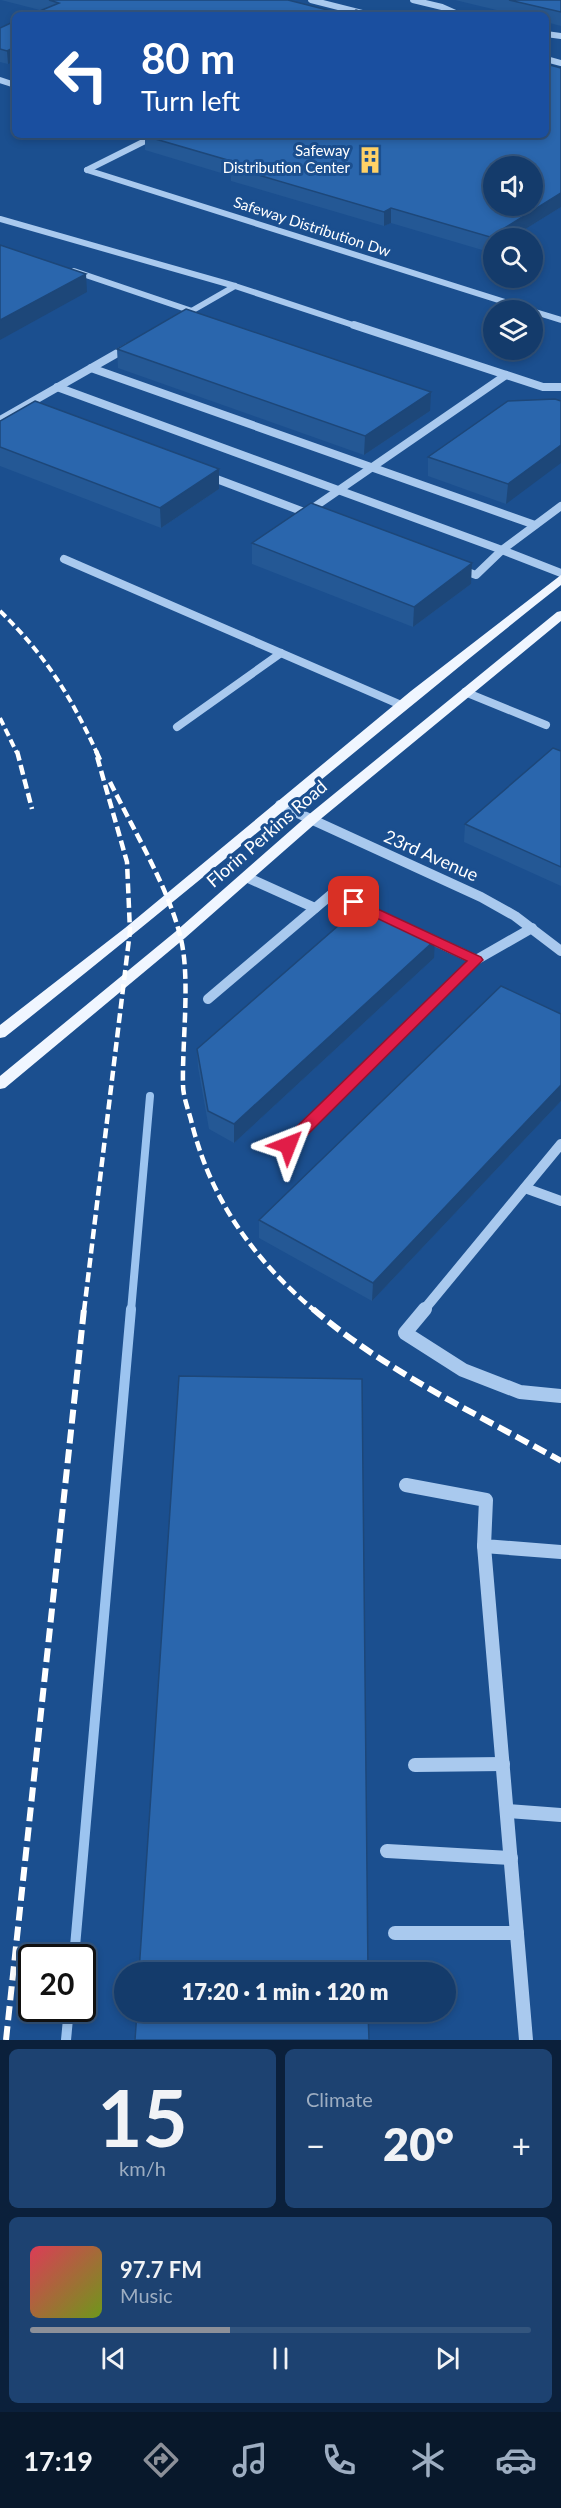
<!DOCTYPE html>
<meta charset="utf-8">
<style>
:root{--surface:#143b6b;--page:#1d4271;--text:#f1f3f6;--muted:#9dadc1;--line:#33557e;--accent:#8c9099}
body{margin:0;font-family:Lato,sans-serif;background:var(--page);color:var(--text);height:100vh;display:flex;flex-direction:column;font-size:22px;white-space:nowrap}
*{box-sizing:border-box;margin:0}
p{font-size:20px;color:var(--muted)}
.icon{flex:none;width:33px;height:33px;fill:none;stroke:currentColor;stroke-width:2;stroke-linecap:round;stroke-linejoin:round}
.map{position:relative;height:2040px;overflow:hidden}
.side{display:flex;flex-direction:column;gap:9px;padding:9px;background:#0b203b;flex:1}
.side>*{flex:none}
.banner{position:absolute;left:12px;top:12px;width:537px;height:126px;border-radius:9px;box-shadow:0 3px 9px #0003,0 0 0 2px var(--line);background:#1a4fa0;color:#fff;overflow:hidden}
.controls{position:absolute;left:483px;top:156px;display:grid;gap:12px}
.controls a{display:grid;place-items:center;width:60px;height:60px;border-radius:50%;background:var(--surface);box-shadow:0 3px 9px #0003,0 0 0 2px var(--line);font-size:30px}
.speed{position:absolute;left:18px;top:1944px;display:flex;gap:12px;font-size:30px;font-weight:700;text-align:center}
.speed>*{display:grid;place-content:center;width:78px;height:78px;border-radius:50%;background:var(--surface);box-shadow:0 3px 9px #0003,0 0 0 2px var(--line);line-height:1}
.speed .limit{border:3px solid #111;border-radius:9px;background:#fff;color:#111}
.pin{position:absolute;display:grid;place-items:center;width:51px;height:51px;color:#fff;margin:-26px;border-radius:12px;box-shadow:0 3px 9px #0006}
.me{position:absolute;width:66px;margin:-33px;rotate:45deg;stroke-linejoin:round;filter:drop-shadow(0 0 4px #0008)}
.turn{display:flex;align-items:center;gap:21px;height:126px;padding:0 30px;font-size:27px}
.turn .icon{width:78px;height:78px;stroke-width:2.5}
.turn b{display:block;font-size:42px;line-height:51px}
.big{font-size:45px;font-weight:800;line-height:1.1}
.side .widget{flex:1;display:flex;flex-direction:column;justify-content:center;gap:9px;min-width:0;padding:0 21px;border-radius:9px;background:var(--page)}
.side .dial{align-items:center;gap:0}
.dial b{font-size:78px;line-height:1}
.song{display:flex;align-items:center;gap:18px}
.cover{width:72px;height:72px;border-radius:9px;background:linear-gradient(135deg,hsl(350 70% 55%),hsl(80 70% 35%))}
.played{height:6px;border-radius:3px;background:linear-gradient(90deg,var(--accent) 40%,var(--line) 40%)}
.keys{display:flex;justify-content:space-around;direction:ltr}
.heat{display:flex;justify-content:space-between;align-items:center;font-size:33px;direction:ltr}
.side .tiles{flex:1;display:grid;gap:9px;grid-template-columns:1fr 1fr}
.widget:last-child{grid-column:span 2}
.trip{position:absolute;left:114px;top:1962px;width:342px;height:60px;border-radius:30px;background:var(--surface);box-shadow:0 3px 9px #0003,0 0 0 2px var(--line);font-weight:800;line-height:60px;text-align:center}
.tabs{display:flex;height:96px;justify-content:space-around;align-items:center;background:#08182b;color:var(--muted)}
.tabs .icon{width:42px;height:42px}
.tabs .on{color:var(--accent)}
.tabs b{font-size:27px;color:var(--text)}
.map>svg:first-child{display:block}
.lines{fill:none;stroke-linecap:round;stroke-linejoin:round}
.stream-far1{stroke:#9cc4f0;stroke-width:8}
.stream{stroke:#9cc4f0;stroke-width:10}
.minor-far3{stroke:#a9c9ee;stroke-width:6}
.minor-far2{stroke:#a9c9ee;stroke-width:8}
.minor-far1{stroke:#a9c9ee;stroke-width:10}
.minor{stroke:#a9c9ee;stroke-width:14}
.major{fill:#f0f6ff;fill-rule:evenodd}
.rail-far2{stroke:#fff;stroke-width:4;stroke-dasharray:8 4;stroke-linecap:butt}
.rail-far1{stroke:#fff;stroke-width:4.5;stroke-dasharray:10 4.5;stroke-linecap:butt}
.rail{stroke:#fff;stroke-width:6;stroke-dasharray:14 6;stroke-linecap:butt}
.wall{fill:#245895}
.shaded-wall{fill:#1d4779}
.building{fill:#2a66ad;stroke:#1d4779;stroke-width:1.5;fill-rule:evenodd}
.route{fill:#e11d48;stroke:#92132f;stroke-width:1.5}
.labels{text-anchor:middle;stroke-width:6;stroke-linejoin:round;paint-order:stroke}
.far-poi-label{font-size:15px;fill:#fff;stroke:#1b4f8f;text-anchor:end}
.far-street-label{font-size:15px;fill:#fff;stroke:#1b4f8f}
.street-label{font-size:18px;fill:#fff;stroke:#1b4f8f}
</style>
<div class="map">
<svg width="561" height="2040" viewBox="0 0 561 2040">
<rect width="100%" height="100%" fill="#1b4f8f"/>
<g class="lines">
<polyline class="stream-far1" points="131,1311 150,1096"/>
<g class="stream">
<polyline points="74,1958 131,1309"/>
<polyline points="66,2040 69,2008"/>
</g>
<g class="minor-far3">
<polyline points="311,0 370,15"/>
<polyline points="413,0 442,7 460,15"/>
<polyline points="546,34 561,36"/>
<polyline points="546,59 561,63"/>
<polyline points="0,80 15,85"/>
<polyline points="87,170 530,310"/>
<polyline points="87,170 157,135"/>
<polyline points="0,219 235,286 359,327"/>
<polyline points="74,271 192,311"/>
<polyline points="532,311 561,320"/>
<polyline points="181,317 235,286"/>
</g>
<g class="minor-far2">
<polyline points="354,325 543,387 561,387"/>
<polyline points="91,368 535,525"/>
<polyline points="57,387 502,550 476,575 459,569"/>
<polyline points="0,420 128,347"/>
<polyline points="206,475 312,515"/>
<polyline points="561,506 502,550 561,573"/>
<polyline points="307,512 506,375"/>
<polyline points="64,559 401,705"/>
<polyline points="465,692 546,725"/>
<polyline points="177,727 281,653"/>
</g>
<g class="minor-far1">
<polyline points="280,805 481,897 515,916 561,951"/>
<polyline points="246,877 315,908"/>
<polyline points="422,935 476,960"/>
<polyline points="208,999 333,893 373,911"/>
<polyline points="287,1145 476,960 532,928"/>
<polyline points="525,1188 561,1201"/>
<polyline points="423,1311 561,1144"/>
</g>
<g class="minor">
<polyline points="425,1309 405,1333 463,1370 520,1392 561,1396"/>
<polyline points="406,1485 486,1500 484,1546 561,1552"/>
<polyline points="484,1546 526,2040"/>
<polyline points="415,1765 503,1764"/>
<polyline points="507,1811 561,1815"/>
<polyline points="387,1851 511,1858"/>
<polyline points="395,1933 517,1933"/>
</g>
<g class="major">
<path d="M561,575v10c-187,148 -368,304 -556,452l-5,1v-13l125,-97 286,-237z"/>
<polygon points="561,611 561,621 317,822 185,938 5,1088 0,1089 0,1076 175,932 307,816 557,612"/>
</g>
<g class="rail-far2">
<path d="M0,611c46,45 70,84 97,142"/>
<polyline points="0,718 17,753"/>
</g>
<g class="rail-far1">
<polyline points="17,751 32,809"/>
<polyline points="96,751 100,760"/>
<path d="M110,782c23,47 57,103 70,153 11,41 2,105 3,150 0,11 5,24 8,35 19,79 62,139 124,191"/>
<polyline points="84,1311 130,931 127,862 96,753"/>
</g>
<g class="rail">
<path d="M313,1309c74,63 164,105 248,152"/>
<polyline points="6,2040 84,1309"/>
</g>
</g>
<g class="wall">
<polygon points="1,0 288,0 347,15 356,10 374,15 30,15 40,10"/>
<polygon points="455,0 561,0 561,26 546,22 546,15 517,15"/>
<polygon points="15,21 8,64 0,62 0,28"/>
<polygon points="561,68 561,207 511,238 494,238 494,249 489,252 391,223 384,226 231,181 231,176 145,150 145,136"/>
<polygon points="117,349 430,411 364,455 118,368"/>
<polygon points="555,399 506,504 428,476 428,457"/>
<polygon points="0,421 219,469 219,489 161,528 0,466"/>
<polygon points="252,543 471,584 413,627 252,564"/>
<polygon points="561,751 561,886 464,842 465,824"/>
<polygon points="434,958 234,1143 209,1129 198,1067 197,1049"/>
<polygon points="561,1014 561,1101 372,1301 259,1238 259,1220"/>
</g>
<g class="shaded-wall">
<polygon points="15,47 15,61 8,64 7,51"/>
<polygon points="561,193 561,207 511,238 494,238 494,249 489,252 490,237"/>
<polygon points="391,208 391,223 384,226 384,212"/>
<polygon points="86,274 87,292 0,340 0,320"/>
<polygon points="431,392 430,411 364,455 365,436"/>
<polygon points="561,445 561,463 506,504 508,484"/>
<polygon points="219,469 219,489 161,528 160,508"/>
<polygon points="472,563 471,584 413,627 414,607"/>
<polygon points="435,940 434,958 234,1143 234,1124"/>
<polygon points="561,1085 561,1101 372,1301 373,1283"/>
</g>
<g class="building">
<polygon points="49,0 288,0 347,15 356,10 374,15 30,15 59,3"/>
<polygon points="509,0 561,0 561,12"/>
<polygon points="15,21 15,47 7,51 0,49 0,28"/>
<path d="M546,64l15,4v125l-71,44 -99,-29 -7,4 -153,-45 7,-4 -93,-27 2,-1h399zM494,166h38v40h-38z"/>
<polygon points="0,245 86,274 0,320"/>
<polygon points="186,309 431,392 365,436 117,349"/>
<polygon points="555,399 561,401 561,445 508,484 428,457 508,401"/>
<polygon points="35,401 219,469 160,508 0,447 0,421"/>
<polygon points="311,503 472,563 414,607 252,543"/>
<polygon points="553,748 561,751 561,867 465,824"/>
<polygon points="362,905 435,940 234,1124 208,1111 197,1049"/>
<polygon points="501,986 561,1014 561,1085 373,1283 259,1220"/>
<polygon points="179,1376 362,1379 368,1972 139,1972"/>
<polygon points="137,2012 368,2012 369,2040 135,2040"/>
</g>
<polygon class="route" points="354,898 481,957 483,960 293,1149 288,1150 280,1145 282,1141 467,961 349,905 347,902"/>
<defs>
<symbol id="building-bare" viewBox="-9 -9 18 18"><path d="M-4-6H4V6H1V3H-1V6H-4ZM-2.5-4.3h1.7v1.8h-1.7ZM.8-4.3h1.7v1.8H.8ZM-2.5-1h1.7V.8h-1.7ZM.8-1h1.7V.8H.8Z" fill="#ffd166" stroke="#1b4f8f" stroke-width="2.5" paint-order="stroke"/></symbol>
</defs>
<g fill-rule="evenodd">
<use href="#building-bare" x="351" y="141" width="38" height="38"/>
</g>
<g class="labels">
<g class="far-poi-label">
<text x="350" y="156">Safeway<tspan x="350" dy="17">Distribution Center</tspan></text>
</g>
<g class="far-street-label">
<text transform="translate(312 227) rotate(18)" y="5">Safeway Distribution Dw</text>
</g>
<g class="street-label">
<text transform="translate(267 834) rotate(-41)" y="6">Florin Perkins Road</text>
<text transform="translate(431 856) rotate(24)" y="6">23rd Avenue</text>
</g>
</g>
</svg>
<div class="controls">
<a><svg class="icon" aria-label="sound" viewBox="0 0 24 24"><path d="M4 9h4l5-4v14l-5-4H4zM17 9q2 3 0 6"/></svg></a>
<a><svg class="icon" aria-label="search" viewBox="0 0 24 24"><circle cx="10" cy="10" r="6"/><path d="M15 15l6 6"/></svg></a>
<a><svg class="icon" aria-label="layers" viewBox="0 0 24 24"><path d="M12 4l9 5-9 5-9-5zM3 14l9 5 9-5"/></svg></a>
</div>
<div class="speed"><div class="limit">20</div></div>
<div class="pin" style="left:354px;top:902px;background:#d93025"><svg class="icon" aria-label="arrive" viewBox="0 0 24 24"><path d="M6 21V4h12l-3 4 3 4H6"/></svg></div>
<svg class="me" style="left:288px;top:1145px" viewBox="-20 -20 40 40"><path d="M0-17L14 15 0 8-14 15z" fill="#e11d48" stroke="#fff" stroke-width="4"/></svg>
<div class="trip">17:20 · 1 min · 120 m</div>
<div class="banner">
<div class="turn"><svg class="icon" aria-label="left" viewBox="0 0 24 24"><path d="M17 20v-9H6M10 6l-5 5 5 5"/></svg><div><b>80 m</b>Turn left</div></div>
</div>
</div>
<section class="side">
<div class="tiles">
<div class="widget dial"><b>15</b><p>km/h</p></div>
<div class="widget"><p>Climate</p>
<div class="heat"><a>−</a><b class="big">20°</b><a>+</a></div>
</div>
<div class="widget">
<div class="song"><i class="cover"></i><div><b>97.7 FM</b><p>Music</p></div></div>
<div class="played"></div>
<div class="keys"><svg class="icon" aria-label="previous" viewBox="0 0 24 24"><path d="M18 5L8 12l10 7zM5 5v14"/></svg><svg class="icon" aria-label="pause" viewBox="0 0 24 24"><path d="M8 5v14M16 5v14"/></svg><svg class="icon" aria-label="next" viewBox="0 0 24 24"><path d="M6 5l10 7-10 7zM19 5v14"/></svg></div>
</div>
</div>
</section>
<nav class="tabs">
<b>17:19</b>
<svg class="icon on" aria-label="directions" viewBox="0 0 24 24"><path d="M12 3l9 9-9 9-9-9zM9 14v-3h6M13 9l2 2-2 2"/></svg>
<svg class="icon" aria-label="music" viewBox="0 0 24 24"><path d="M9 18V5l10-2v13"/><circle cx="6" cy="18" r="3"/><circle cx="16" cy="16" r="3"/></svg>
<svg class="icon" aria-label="phone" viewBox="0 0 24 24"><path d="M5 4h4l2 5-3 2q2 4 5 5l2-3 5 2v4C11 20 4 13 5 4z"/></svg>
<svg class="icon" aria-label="climate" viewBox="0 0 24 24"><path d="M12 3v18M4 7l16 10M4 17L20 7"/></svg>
<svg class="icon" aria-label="car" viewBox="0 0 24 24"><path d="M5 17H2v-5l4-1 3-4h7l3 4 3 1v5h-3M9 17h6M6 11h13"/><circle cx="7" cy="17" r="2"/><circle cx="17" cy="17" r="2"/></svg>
</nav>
